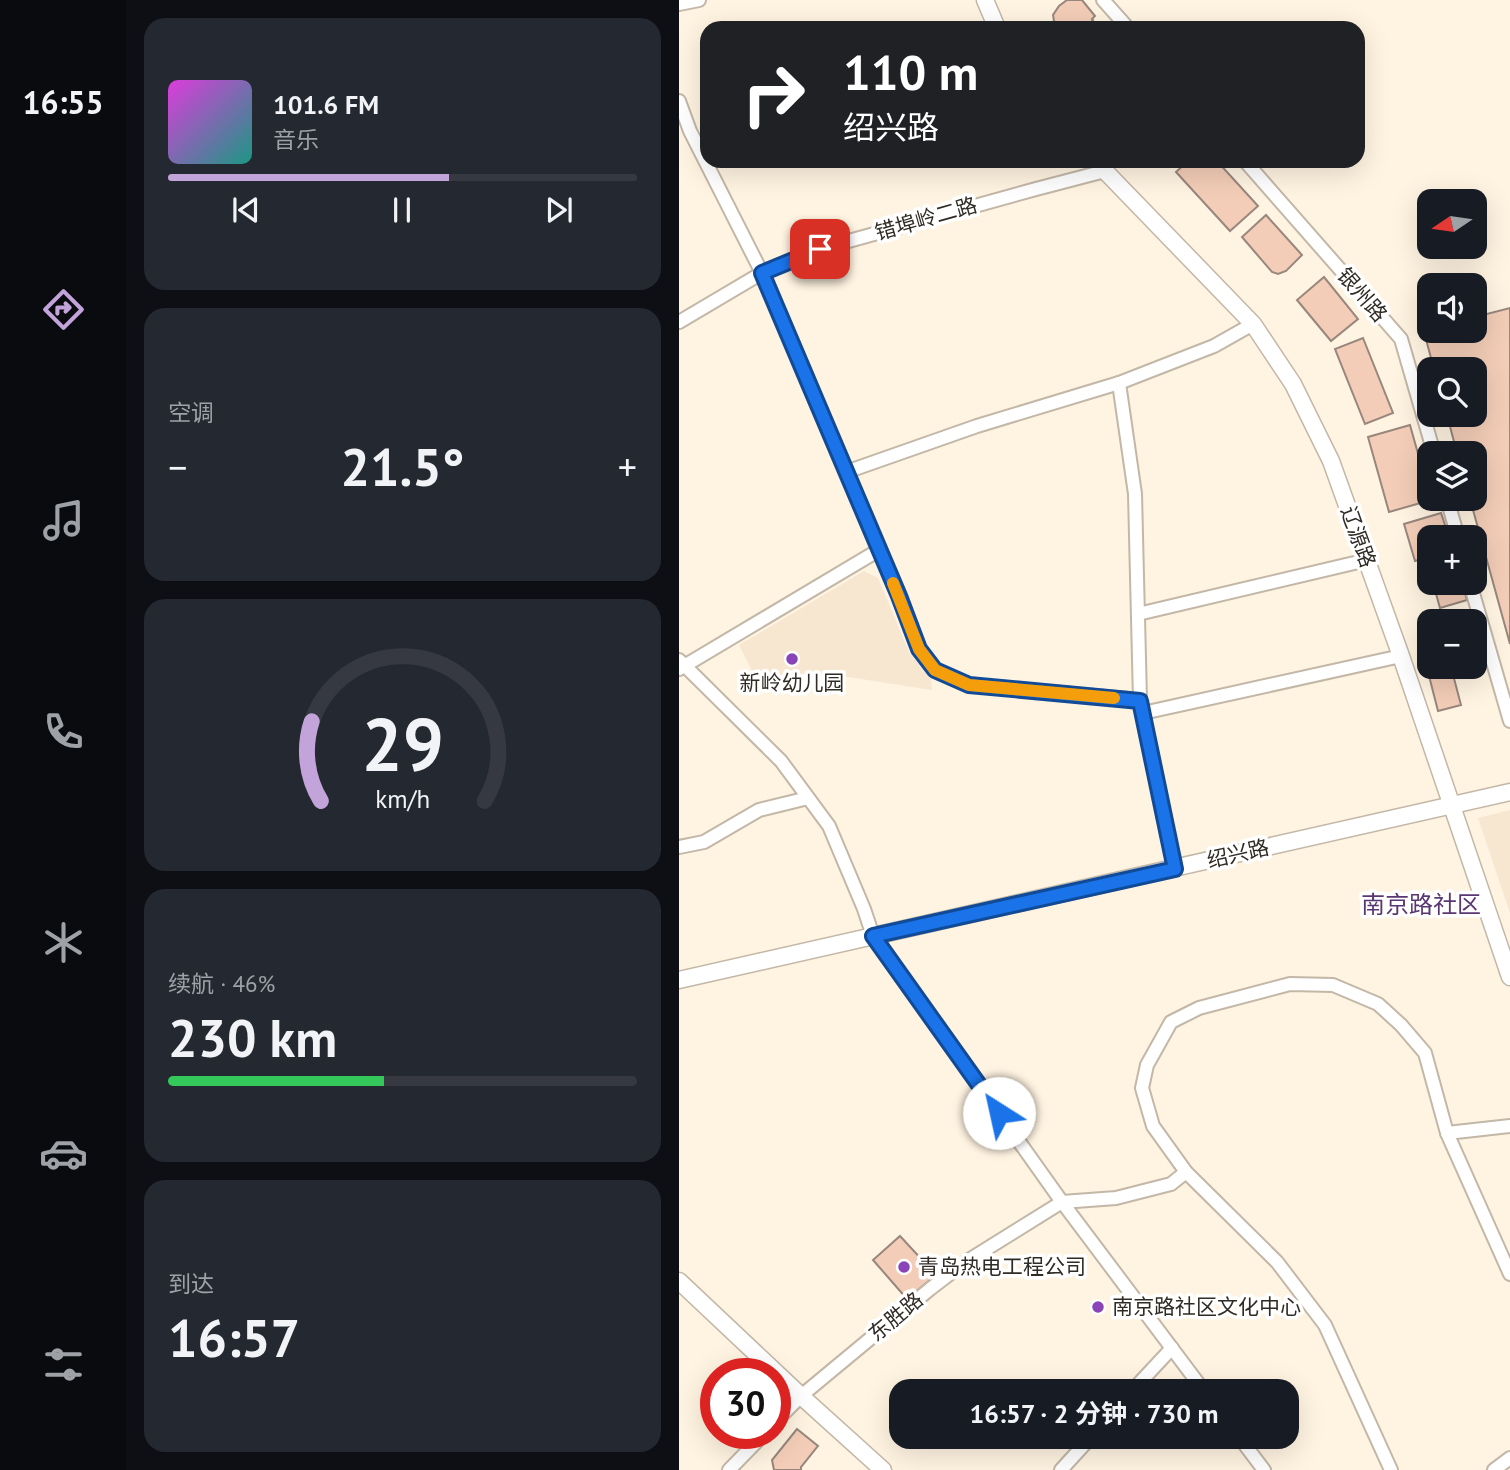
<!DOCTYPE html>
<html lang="zh">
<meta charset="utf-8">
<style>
:root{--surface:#171b24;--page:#242831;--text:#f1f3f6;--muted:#9ea1a6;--line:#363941;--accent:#c2a4da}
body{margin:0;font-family:"PT Sans","Noto Sans SC",sans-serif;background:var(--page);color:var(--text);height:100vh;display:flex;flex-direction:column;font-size:26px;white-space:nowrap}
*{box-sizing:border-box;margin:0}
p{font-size:23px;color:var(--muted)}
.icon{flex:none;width:38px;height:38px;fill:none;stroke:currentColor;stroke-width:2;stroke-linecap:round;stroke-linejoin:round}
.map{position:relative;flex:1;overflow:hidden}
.details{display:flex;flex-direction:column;gap:18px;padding:18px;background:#0d0f14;width:553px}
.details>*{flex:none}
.hud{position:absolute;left:21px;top:21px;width:665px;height:147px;border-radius:21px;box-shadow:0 7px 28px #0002;background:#202124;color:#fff;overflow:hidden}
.needle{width:46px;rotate:257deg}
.buttons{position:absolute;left:738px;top:189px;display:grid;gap:14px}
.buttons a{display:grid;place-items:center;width:70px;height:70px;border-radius:14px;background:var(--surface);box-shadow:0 7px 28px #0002;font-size:35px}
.speed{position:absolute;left:21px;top:1358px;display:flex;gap:14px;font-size:35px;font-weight:700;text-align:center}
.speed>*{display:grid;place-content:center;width:91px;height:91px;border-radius:50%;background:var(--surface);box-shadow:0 7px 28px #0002;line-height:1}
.speed .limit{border:10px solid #d22;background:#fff;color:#111}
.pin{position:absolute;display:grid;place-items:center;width:60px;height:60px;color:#fff;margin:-30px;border-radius:14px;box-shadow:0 4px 10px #0006}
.me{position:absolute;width:77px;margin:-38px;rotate:325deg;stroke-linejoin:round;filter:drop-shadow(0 0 5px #0008)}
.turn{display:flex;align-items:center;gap:24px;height:147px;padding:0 28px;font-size:32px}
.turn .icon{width:91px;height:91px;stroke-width:2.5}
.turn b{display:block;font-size:49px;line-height:60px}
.big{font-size:52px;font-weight:700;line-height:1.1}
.details .tile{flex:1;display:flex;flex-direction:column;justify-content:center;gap:10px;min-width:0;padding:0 24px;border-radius:21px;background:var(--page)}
.details .dial{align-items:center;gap:0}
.dial svg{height:182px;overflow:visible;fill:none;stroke:var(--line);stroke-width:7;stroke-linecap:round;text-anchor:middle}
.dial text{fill:var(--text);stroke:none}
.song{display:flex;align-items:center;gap:21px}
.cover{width:84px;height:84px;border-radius:10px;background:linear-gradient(135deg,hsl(300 70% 55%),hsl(170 70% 35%))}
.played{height:7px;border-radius:4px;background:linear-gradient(90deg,var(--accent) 60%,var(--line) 60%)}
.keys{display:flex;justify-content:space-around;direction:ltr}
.heat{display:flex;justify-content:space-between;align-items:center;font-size:38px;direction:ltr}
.charge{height:10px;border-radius:5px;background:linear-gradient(90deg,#34c759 46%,var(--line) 0)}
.trip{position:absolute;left:210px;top:1379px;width:410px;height:70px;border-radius:21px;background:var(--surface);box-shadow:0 7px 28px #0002;font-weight:700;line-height:70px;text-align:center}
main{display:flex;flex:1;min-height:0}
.dock{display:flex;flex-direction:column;width:126px;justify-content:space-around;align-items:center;background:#090b0e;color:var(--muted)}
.dock .icon{width:49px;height:49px}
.dock .active{color:var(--accent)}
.dock b{font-size:32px;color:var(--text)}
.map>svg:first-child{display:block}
.built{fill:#f7e7d0}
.building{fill:#f3cdb7;stroke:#98877d;stroke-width:2}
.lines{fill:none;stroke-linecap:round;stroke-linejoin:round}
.minor-casing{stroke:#c3b7a7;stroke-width:16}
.tertiary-casing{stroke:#c3b7a7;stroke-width:19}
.minor{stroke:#fff;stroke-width:12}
.tertiary{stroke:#fff;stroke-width:16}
.route-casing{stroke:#114b97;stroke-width:18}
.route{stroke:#1a73e8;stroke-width:12}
.slow{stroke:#f59e0b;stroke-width:12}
.poi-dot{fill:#8944b7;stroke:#fff;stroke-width:2.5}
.labels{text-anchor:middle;stroke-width:7;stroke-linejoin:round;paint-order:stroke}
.street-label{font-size:21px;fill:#302c25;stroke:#fff}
.poi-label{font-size:21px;fill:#302c25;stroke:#fff;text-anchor:start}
.quarter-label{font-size:24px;fill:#593771;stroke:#fff}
</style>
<main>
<nav class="dock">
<b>16:55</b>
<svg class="icon active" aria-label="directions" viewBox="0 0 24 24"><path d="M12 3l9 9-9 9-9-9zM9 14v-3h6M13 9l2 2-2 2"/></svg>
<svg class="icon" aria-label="music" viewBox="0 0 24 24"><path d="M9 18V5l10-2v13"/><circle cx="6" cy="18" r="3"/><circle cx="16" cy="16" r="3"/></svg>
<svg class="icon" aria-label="phone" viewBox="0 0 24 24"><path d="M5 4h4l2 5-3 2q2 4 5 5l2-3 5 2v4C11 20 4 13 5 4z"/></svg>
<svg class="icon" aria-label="climate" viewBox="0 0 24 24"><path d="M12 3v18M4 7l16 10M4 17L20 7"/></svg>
<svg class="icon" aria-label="car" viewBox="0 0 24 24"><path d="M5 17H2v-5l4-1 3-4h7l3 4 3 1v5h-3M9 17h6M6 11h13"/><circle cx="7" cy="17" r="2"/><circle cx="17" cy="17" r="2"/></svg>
<svg class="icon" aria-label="filters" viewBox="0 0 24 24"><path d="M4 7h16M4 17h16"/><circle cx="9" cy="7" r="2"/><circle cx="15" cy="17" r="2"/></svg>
</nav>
<section class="details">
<div class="tile">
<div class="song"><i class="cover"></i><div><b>101.6 FM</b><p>音乐</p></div></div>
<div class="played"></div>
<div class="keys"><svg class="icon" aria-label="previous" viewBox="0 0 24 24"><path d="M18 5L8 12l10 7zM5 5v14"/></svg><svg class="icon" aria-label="pause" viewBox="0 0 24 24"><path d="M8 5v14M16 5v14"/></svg><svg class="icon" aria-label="next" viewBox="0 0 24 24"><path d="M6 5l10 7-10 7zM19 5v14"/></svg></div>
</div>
<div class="tile"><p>空调</p>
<div class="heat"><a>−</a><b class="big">21.5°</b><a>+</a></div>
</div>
<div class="tile dial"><svg viewBox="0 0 100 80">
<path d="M14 69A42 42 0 1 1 86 69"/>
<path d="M14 69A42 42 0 0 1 10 34" stroke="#c2a4da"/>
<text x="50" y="56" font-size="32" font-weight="700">29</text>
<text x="50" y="72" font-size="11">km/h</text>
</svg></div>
<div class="tile"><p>续航 · 46%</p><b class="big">230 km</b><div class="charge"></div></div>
<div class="tile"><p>到达</p><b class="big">16:57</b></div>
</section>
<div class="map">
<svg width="831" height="1470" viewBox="0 0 831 1470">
<rect width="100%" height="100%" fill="#fff3e1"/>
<g class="built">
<polygon points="185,571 199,578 230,652 252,680 253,690 169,677 112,673 81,687 60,645"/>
<polygon points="831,810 831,913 799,818"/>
</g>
<g class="building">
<polygon points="388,0 403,0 416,16 413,19 414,20 409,25 412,28 385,28 383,25 380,27 375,21 374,15 380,6"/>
<polygon points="509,161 538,161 579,206 551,231 497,172"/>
<polygon points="587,215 623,255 607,271 599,274 593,272 563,237"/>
<polygon points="645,277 679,319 652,341 618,300"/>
<polygon points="831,308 831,644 791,499 796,499 796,453 778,453 768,415 796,415 796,369 755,369 745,332 751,330 796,331 796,317"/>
<polygon points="684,338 714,413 686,424 656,349"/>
<polygon points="731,425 752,500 710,512 689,437"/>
<polygon points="762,513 770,537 751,537 751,557 736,561 725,524"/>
<polygon points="754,583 783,583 788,600 761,608"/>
<polygon points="751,663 751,667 772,667 782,705 759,711 747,664"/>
<polygon points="221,1236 257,1275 228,1299 194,1260"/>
<polygon points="118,1429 139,1446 122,1467 122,1470 95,1470 93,1460"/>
</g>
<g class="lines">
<defs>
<g id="minor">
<polyline points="424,0 449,28"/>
<polyline points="0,4 20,0"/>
<polyline points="0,101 11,131 83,273 220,596 240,649 256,670 290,685 461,700"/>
<polyline points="566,161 722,339 755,453"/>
<polyline points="0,322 83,273 141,249 357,189 426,171"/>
<polyline points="440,383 456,494 461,700 496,869"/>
<polyline points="167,472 298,426 440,383 535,346 574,324"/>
<polyline points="768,499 779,537"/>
<polyline points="791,583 831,721"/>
<polyline points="459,614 688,560"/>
<polyline points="0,660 102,761 150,826 185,909 194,936 383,1202 525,1391"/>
<polyline points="0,669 200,550"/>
<polyline points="464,713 722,656"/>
<polyline points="0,847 25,842 80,810 129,798"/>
<polyline points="768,1133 831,1126"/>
<polyline points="453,1391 493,1348"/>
<polyline points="96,1422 122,1396 251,1289 285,1263 383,1202 437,1198 492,1184 507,1172"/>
<polyline points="560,1437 585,1470"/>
<polyline points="50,1470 86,1433"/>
<polyline points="382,1470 412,1437"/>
<polyline points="712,1470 646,1325 598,1262 507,1172 474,1126 463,1088 468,1065 492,1022 520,1008 611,984 654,985 699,1004 722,1025 746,1053 768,1133 831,1274"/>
<polyline points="815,1470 831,1458"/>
</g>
<g id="tertiary">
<polyline points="306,0 318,28"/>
<polyline points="418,161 426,171 574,324 614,384 652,461 722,656 831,977"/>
<polyline points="0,980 831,792"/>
<polyline points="0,1281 122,1396 204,1470"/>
</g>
</defs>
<use href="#minor" class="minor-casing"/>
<use href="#tertiary" class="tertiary-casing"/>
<use href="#minor" class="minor"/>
<use href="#tertiary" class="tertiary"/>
</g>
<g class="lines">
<defs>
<polyline id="route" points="141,249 83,273 220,596 240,649 256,670 290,685 461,701 496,869 194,936 320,1113"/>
</defs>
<use href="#route" class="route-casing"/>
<use href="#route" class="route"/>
<polyline class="slow" points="214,583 240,649 256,670 290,685 435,698"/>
</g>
<g class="poi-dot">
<circle cx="113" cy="659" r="7"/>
<circle cx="225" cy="1267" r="7"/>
<circle cx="419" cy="1307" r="7"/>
</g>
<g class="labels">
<g class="street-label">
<text transform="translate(247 219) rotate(-16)" y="7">错埠岭二路</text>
<text transform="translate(683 295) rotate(49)" y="7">银州路</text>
<text transform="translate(679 537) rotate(70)" y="7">辽源路</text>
<text transform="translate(559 854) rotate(-13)" y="7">绍兴路</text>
<text transform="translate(217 1317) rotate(-40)" y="7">东胜路</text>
</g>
<g class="poi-label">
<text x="113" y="690" text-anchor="middle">新岭幼儿园</text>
<text x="239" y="1274">青岛热电工程公司</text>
<text x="433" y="1314">南京路社区文化中心</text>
</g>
<g class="quarter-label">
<text x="742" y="913">南京路社区</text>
</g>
</g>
</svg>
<div class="buttons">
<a><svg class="needle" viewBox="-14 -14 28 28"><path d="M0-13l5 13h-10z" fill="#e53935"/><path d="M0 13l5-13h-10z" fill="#9ea1a6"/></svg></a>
<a><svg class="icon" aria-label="sound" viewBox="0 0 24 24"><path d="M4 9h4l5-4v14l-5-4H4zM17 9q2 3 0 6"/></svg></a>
<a><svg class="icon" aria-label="search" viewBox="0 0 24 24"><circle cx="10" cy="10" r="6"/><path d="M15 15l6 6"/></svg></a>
<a><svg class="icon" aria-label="layers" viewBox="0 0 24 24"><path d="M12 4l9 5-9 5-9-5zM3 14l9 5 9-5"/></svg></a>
<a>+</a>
<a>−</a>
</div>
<div class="speed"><div class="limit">30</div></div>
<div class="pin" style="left:141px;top:249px;background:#d93025"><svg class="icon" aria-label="arrive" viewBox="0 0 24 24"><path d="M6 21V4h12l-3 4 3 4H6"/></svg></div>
<svg class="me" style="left:320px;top:1113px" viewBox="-20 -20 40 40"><circle r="19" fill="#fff"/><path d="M0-13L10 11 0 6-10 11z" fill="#1a73e8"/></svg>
<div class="trip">16:57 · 2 分钟 · 730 m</div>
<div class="hud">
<div class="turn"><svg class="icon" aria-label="right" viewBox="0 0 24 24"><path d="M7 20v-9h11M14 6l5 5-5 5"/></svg><div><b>110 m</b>绍兴路</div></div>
</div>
</div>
</main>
